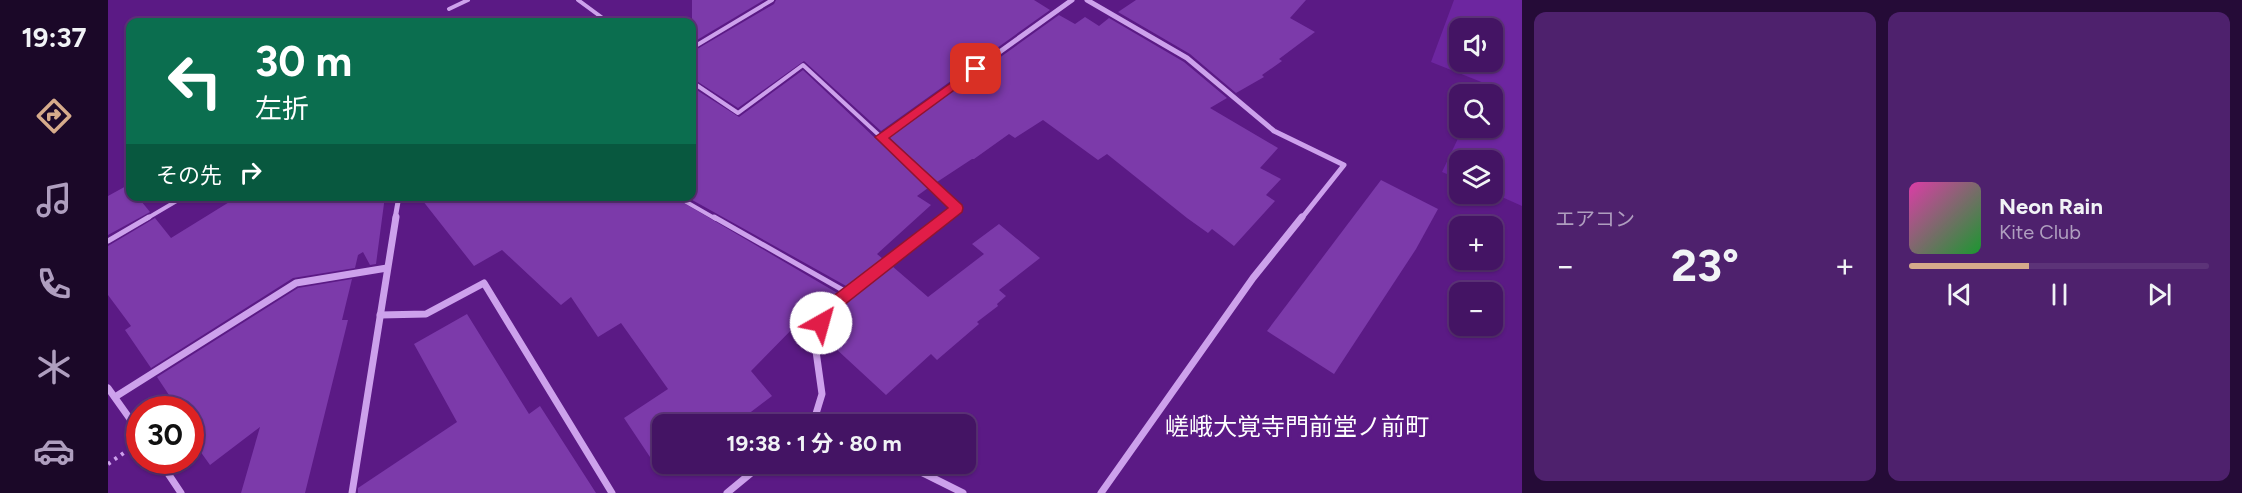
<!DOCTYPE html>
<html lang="ja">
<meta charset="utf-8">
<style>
:root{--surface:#441464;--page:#4e216d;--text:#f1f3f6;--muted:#af9ebf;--line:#5c3378;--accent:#d6ab8b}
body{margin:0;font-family:Figtree,"Noto Sans JP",sans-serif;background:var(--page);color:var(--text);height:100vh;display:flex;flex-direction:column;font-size:22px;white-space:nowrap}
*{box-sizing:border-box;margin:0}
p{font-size:20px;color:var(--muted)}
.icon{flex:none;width:33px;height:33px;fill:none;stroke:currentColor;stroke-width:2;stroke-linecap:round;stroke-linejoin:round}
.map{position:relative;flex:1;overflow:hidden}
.sheet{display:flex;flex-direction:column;gap:12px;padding:12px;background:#250b37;width:720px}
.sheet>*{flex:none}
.guide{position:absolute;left:18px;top:18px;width:570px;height:183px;border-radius:12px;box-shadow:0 2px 4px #0004,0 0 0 2px var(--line);background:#0b6e4f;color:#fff;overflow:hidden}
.tools{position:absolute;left:1341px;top:18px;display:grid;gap:12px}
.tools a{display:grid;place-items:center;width:54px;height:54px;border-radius:12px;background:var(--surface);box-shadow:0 2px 4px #0004,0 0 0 2px var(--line);font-size:30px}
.speed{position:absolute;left:18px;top:396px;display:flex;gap:12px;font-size:30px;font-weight:700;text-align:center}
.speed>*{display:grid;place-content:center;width:78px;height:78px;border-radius:50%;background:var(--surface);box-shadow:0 2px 4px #0004,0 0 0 2px var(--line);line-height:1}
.speed .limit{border:9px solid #d22;background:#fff;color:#111}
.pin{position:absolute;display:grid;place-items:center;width:51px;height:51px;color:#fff;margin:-26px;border-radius:12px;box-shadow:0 3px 9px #0006}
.me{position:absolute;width:66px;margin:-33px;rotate:38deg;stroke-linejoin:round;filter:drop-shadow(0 0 4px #0008)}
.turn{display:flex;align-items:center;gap:21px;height:126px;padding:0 30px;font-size:27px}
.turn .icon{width:78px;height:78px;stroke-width:2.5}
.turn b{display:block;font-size:42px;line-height:51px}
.then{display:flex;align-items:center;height:57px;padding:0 30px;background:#0003;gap:12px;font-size:22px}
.big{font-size:45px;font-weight:700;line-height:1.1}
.sheet .tile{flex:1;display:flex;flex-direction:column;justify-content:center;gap:9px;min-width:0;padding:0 21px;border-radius:12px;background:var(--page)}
.song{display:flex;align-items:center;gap:18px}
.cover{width:72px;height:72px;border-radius:9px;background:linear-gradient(135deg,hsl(320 70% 55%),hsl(130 70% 35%))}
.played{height:6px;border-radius:3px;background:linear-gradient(90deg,var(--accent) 40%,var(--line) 40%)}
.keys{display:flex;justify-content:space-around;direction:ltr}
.heat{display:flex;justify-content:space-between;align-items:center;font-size:33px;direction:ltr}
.sheet .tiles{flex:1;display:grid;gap:12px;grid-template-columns:repeat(2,1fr)}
.trip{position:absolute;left:544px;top:414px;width:324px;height:60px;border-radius:12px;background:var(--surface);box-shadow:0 2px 4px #0004,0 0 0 2px var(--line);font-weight:700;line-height:60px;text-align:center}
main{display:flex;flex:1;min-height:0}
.tabs{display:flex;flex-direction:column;width:108px;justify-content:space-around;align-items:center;background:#1b0828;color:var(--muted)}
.tabs .icon{width:42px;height:42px}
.tabs .on{color:var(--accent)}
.tabs b{font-size:27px;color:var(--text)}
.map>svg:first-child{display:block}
.green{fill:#6d26a0;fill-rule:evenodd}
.building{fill:#7c3aaa}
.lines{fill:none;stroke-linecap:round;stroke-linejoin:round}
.path{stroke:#cda1ec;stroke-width:4;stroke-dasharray:3 5;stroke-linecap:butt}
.lane-far1{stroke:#cda1ec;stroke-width:4}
.lane{stroke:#cda1ec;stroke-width:5}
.street-far1{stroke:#cda1ec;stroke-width:5}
.street{stroke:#cda1ec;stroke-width:7}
.route{fill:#e11d48;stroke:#92132f;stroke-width:1.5}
.labels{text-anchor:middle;stroke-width:6;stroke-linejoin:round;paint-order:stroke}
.neighbourhood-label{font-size:24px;fill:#fff;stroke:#5b1a85}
</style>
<main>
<nav class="tabs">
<b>19:37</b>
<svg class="icon on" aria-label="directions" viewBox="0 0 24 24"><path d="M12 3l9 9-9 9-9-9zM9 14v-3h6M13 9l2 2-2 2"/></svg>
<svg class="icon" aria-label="music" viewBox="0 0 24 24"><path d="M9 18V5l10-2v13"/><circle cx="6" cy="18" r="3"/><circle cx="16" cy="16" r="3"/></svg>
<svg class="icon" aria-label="phone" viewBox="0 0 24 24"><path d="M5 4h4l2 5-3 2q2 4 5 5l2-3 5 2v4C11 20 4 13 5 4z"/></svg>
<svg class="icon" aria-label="climate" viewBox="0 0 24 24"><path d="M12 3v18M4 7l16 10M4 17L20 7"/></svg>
<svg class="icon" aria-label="car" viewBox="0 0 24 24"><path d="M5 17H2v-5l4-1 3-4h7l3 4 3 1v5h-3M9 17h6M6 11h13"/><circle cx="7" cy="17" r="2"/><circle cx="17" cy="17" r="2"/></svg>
</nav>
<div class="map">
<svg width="1414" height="493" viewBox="0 0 1414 493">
<rect width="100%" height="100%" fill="#5b1a85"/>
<path class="green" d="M1346,0h68v206l-29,-13 -1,-33h-32l-1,19 -17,-7 21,-44h29v-34h-13l5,-11 -53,-21zM1352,28h32v34h-32z"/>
<g class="building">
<polygon points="584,0 656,0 584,43"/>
<polygon points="668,0 926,0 942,10 773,131 696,61 630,108 584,78 584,52 666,4"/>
<polygon points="1028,0 1198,0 1182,18 1207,32 1171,59 1174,61 1154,75 1156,77 1128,93 1082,54 1010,12"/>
<polygon points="951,15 967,24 977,17 991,26 1001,18 1076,62 1119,98 1102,108 1170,148 1152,168 1173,179 1158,195 1167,201 1126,246 1104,229 1100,233 1079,218 999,154 990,160 935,120 907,138 901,134 866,159 864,159 829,182 781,137"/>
<polygon points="695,70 820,188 809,196 823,205 769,254 775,259 740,287 577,196 584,196 584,87 631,117"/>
<polygon points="1273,180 1330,209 1308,249 1226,374 1159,331"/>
<polygon points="20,185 22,196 29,196 42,212 0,235 0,196"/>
<polygon points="131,196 277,196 268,264 262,265 255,252 250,255 247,268 185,278 43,368 17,330 23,326 0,295 0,246 47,218 63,238"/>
<polygon points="311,196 564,196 731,294 716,306 705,327 695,318 643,371 664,396 627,424 555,424 555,464 557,464 550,469 516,418 560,389 513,323 490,337 463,297 453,305 394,250 366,266"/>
<polygon points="891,224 932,258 891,290 898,296 889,304 890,306 869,322 871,324 829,360 823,354 778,395 713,335 725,313 784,266 820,297 876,254 864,244"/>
<polygon points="244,279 234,320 240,320 197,493 133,493 152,427 102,465 82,437 82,410 71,410 49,377 190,288"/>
<polygon points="359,314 421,414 432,406 488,493 250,493 250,488 349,422 306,344"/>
</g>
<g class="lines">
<polyline class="path" points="0,464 17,452"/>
<g class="lane-far1">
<polyline points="470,0 500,22"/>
<polyline points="341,9 360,0"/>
<polyline points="584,48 664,0"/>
<polyline points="584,82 630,113 695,65 773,137"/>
<polyline points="568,196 608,219"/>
<polyline points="38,219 77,196"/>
</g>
<g class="lane">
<polyline points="606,217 740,293"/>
<polyline points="0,241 41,217"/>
</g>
<g class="street-far1">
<polyline points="979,0 1079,58 1166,131 1236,165 1193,219"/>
<polyline points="287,219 291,196"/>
<polyline points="835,219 849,208 773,137 964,0"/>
</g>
<g class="street">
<polyline points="272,315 318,314 376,283 504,493"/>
<polyline points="0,388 32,433"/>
<polyline points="7,397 188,283 279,268"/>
<polyline points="707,417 721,424"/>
<polyline points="699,424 707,417 714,394 706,337 721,309 837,217"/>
<polyline points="51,460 73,493"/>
<polyline points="797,464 855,493"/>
<polyline points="244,493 288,217"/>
<polyline points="619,493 654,464"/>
<polyline points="993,493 1145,278 1194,217"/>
</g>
</g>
<polygon class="route" points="868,65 872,66 872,71 781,138 854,205 855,208 854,212 726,313 719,327 713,329 708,327 706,323 715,304 840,208 767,137"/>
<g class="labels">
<g class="neighbourhood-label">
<text x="1189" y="435">嵯峨大覚寺門前堂ノ前町</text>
</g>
</g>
</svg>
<div class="tools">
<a><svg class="icon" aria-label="sound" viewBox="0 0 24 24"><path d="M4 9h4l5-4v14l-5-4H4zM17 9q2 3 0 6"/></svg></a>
<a><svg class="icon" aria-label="search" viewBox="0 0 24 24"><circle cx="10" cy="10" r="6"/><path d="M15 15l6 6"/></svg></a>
<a><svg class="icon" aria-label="layers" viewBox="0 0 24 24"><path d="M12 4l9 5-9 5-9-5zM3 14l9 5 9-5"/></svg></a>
<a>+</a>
<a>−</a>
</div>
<div class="speed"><div class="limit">30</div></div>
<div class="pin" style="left:868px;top:69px;background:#d93025"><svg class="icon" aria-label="arrive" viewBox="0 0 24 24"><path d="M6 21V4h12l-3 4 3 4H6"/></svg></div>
<svg class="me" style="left:713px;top:323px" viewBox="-20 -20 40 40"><circle r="19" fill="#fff"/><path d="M0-13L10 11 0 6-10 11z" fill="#e11d48"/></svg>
<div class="trip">19:38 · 1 分 · 80 m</div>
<div class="guide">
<div class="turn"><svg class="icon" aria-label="left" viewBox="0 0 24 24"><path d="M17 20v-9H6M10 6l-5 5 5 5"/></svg><div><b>30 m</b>左折</div></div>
<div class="then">その先<svg class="icon" aria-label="right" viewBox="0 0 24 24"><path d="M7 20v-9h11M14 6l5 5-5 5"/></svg></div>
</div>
</div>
<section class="sheet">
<div class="tiles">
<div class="tile"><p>エアコン</p>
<div class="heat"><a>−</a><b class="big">23°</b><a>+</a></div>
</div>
<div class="tile">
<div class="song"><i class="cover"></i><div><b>Neon Rain</b><p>Kite Club</p></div></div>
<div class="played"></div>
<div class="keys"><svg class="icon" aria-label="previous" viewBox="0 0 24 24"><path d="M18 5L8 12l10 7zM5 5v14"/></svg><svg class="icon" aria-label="pause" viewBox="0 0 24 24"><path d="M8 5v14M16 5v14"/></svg><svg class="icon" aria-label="next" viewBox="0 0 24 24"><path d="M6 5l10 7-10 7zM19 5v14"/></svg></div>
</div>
</div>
</section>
</main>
